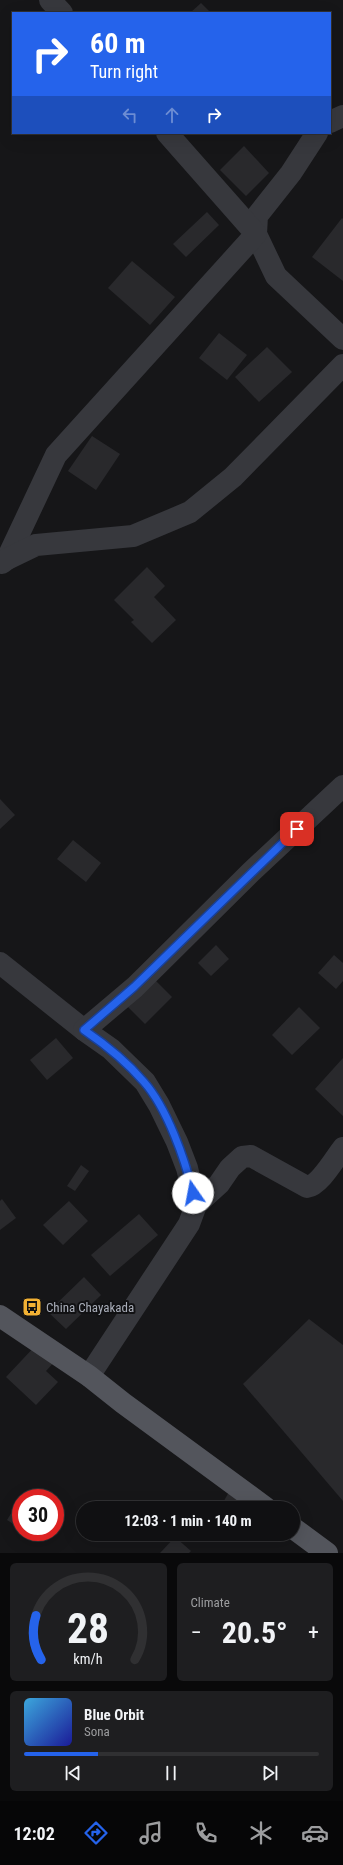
<!DOCTYPE html>
<meta charset="utf-8">
<style>
:root{--surface:#101012;--page:#1e1e20;--text:#f1f3f6;--muted:#9c9d9f;--line:#303032;--accent:#2563eb}
body{margin:0;font-family:"Roboto Condensed",sans-serif;background:var(--page);color:var(--text);height:100vh;display:flex;flex-direction:column;font-size:15px;white-space:nowrap}
*{box-sizing:border-box;margin:0}
p{font-size:13px;color:var(--muted)}
.icon{flex:none;width:22px;height:22px;fill:none;stroke:currentColor;stroke-width:2;stroke-linecap:round;stroke-linejoin:round}
.map{position:relative;height:1553px;overflow:hidden}
.side{display:flex;flex-direction:column;gap:10px;padding:10px;background:#09090a;flex:1}
.side>*{flex:none}
.top-card{position:absolute;left:12px;top:12px;width:319px;height:122px;border-radius:0px;box-shadow:0 4px 16px #0002,0 0 0 1px var(--line);background:#2563eb;color:#fff;overflow:hidden}
.speed{position:absolute;left:12px;top:1489px;display:flex;gap:8px;font-size:20px;font-weight:700;text-align:center}
.speed>*{display:grid;place-content:center;width:52px;height:52px;border-radius:50%;background:var(--surface);box-shadow:0 4px 16px #0002,0 0 0 1px var(--line);line-height:1}
.speed .limit{border:6px solid #d22;background:#fff;color:#111}
.pin{position:absolute;display:grid;place-items:center;width:34px;height:34px;color:#fff;margin:-17px;border-radius:8px;box-shadow:0 2px 6px #0006}
.me{position:absolute;width:44px;margin:-22px;rotate:348deg;stroke-linejoin:round;filter:drop-shadow(0 0 3px #0008)}
.turn{display:flex;align-items:center;gap:14px;height:84px;padding:0 12px;font-size:18px}
.turn .icon{width:52px;height:52px;stroke-width:2.5}
.turn b{display:block;font-size:28px;line-height:34px}
.lanes{display:flex;align-items:center;height:38px;padding:0 12px;background:#0003;justify-content:center;gap:20px;direction:ltr}
.lanes .off{opacity:.35}
.big{font-size:30px;font-weight:700;line-height:1.1}
.side .widget{flex:1;display:flex;flex-direction:column;justify-content:center;gap:6px;min-width:0;padding:0 14px;border-radius:6px;background:var(--page)}
.side .dial{align-items:center;gap:0}
.dial svg{height:104px;overflow:visible;fill:none;stroke:var(--line);stroke-width:7;stroke-linecap:round;text-anchor:middle}
.dial text{fill:var(--text);stroke:none}
.song{display:flex;align-items:center;gap:12px}
.cover{width:48px;height:48px;border-radius:6px;background:linear-gradient(135deg,hsl(200 70% 55%),hsl(240 70% 35%))}
.played{height:4px;border-radius:2px;background:linear-gradient(90deg,var(--accent) 25%,var(--line) 25%)}
.keys{display:flex;justify-content:space-around;direction:ltr}
.heat{display:flex;justify-content:space-between;align-items:center;font-size:22px;direction:ltr}
.side .tiles{flex:1;display:grid;gap:10px;grid-template-columns:1fr 1fr}
.widget:last-child{grid-column:span 2}
.trip{position:absolute;left:76px;top:1501px;width:224px;height:40px;border-radius:20px;background:var(--surface);box-shadow:0 4px 16px #0002,0 0 0 1px var(--line);font-weight:700;line-height:40px;text-align:center}
.tabs{display:flex;height:64px;justify-content:space-around;align-items:center;background:#060607;color:var(--muted)}
.tabs .icon{width:28px;height:28px}
.tabs .active{color:var(--accent)}
.tabs b{font-size:18px;color:var(--text)}
.map>svg:first-child{display:block}
.building{fill:#29292c}
.lines{fill:none;stroke-linecap:round;stroke-linejoin:round}
.minor{stroke:#37383d;stroke-width:22}
.major{stroke:#53555c;stroke-width:22}
.route-casing{stroke:#184099;stroke-width:10}
.route{stroke:#2563eb;stroke-width:7}
.labels{text-anchor:middle;stroke-width:4;stroke-linejoin:round;paint-order:stroke}
.poi-label{font-size:13px;fill:#a8adb8;stroke:#111113;text-anchor:start}
</style>
<div class="map">
<svg width="343" height="1553" viewBox="0 0 343 1553">
<rect width="100%" height="100%" fill="#161618"/>
<g class="building">
<polygon points="201,3 211,13 190,13"/>
<polygon points="244,146 269,173 246,196 220,170"/>
<polygon points="207,212 219,225 186,257 173,244"/>
<polygon points="342,218 343,219 343,281 312,257"/>
<polygon points="132,261 175,297 150,325 108,288"/>
<polygon points="219,333 247,355 227,380 199,358"/>
<polygon points="267,347 292,372 259,402 235,377"/>
<polygon points="92,436 120,454 96,490 68,471"/>
<polygon points="147,567 165,586 154,597 176,620 152,643 131,622 134,620 114,600"/>
<polygon points="0,799 15,815 0,829"/>
<polygon points="73,840 101,863 86,882 57,859"/>
<polygon points="216,945 229,959 211,976 198,963"/>
<polygon points="334,955 343,963 343,981 336,989 318,973"/>
<polygon points="152,977 172,997 145,1024 125,1004"/>
<polygon points="299,1007 320,1028 292,1055 272,1035"/>
<polygon points="56,1038 73,1058 47,1080 30,1060"/>
<polygon points="343,1058 343,1116 315,1089"/>
<polygon points="81,1165 89,1171 75,1191 67,1186"/>
<polygon points="2,1199 16,1218 0,1230 0,1201"/>
<polygon points="69,1201 88,1221 63,1245 43,1225"/>
<polygon points="139,1214 158,1235 110,1276 91,1255"/>
<polygon points="84,1277 101,1295 66,1329 48,1312"/>
<polygon points="309,1319 343,1345 343,1501 243,1384"/>
<polygon points="38,1343 56,1360 46,1371 58,1382 36,1405 6,1377"/>
<polygon points="230,1490 248,1500 243,1508 220,1508"/>
<polygon points="21,1497 21,1529 7,1520"/>
<polygon points="175,1537 191,1551 189,1553 160,1553"/>
</g>
<g class="lines">
<g class="minor">
<polyline points="50,0 62,13"/>
<polyline points="330,122 343,116"/>
<polyline points="317,133 291,173 257,216 256,234 276,276 343,339"/>
<polyline points="7,559 56,455 256,234 167,133"/>
<polyline points="2,563 7,559 36,545 133,536 190,512 233,477 343,365"/>
<polyline points="0,963 84,1030 111,1049 145,1082 159,1105 177,1142 187,1168 196,1205 189,1224 89,1376"/>
<polyline points="84,1030 135,987 251,872 343,786"/>
<path d="M196,1205l23,-21 11,-16 12,-11 9,-1 56,31c13,-2 28,-29 36,-39"/>
</g>
<g class="major">
<polyline points="0,1316 89,1376 123,1403 266,1508"/>
<polyline points="293,1528 327,1553"/>
</g>
</g>
<g class="lines">
<defs>
<path id="route" d="M193,1193c-8,-34 -26,-85 -49,-111 -17,-20 -38,-37 -60,-52l50,-43 163,-158"/>
</defs>
<use href="#route" class="route-casing"/>
<use href="#route" class="route"/>
</g>
<defs>
<symbol id="bus-square" viewBox="-11 -11 22 22"><rect x="-9" y="-9" width="18" height="18" rx="4" fill="#f2b134" stroke="#111113"/><path d="M-5-6H5V4H4V6H2V4H-2V6H-4V4H-5ZM-3.5-4V0h7V-4ZM-3.5 1.2v1.5H-2V1.2ZM2 1.2v1.5H3.5V1.2Z" fill="#111"/></symbol>
</defs>
<g fill-rule="evenodd">
<use href="#bus-square" x="21" y="1296" width="22" height="22"/>
</g>
<g class="labels">
<g class="poi-label">
<text x="46" y="1312">China Chayakada</text>
</g>
</g>
</svg>
<div class="speed"><div class="limit">30</div></div>
<div class="pin" style="left:297px;top:829px;background:#d93025"><svg class="icon" aria-label="arrive" viewBox="0 0 24 24"><path d="M6 21V4h12l-3 4 3 4H6"/></svg></div>
<svg class="me" style="left:193px;top:1193px" viewBox="-20 -20 40 40"><circle r="19" fill="#fff"/><path d="M0-13L10 11 0 6-10 11z" fill="#2563eb"/></svg>
<div class="trip">12:03 · 1 min · 140 m</div>
<div class="top-card">
<div class="turn"><svg class="icon" aria-label="right" viewBox="0 0 24 24"><path d="M7 20v-9h11M14 6l5 5-5 5"/></svg><div><b>60 m</b>Turn right</div></div>
<div class="lanes"><svg class="icon off" aria-label="left" viewBox="0 0 24 24"><path d="M17 20v-9H6M10 6l-5 5 5 5"/></svg><svg class="icon off" aria-label="ahead" viewBox="0 0 24 24"><path d="M12 20V5M6 11l6-6 6 6"/></svg><svg class="icon" aria-label="right" viewBox="0 0 24 24"><path d="M7 20v-9h11M14 6l5 5-5 5"/></svg></div>
</div>
</div>
<section class="side">
<div class="tiles">
<div class="widget dial"><svg viewBox="0 0 100 80">
<path d="M14 69A42 42 0 1 1 86 69"/>
<path d="M14 69A42 42 0 0 1 10 35" stroke="#2563eb"/>
<text x="50" y="56" font-size="32" font-weight="700">28</text>
<text x="50" y="72" font-size="11">km/h</text>
</svg></div>
<div class="widget"><p>Climate</p>
<div class="heat"><a>−</a><b class="big">20.5°</b><a>+</a></div>
</div>
<div class="widget">
<div class="song"><i class="cover"></i><div><b>Blue Orbit</b><p>Sona</p></div></div>
<div class="played"></div>
<div class="keys"><svg class="icon" aria-label="previous" viewBox="0 0 24 24"><path d="M18 5L8 12l10 7zM5 5v14"/></svg><svg class="icon" aria-label="pause" viewBox="0 0 24 24"><path d="M8 5v14M16 5v14"/></svg><svg class="icon" aria-label="next" viewBox="0 0 24 24"><path d="M6 5l10 7-10 7zM19 5v14"/></svg></div>
</div>
</div>
</section>
<nav class="tabs">
<b>12:02</b>
<svg class="icon active" aria-label="directions" viewBox="0 0 24 24"><path d="M12 3l9 9-9 9-9-9zM9 14v-3h6M13 9l2 2-2 2"/></svg>
<svg class="icon" aria-label="music" viewBox="0 0 24 24"><path d="M9 18V5l10-2v13"/><circle cx="6" cy="18" r="3"/><circle cx="16" cy="16" r="3"/></svg>
<svg class="icon" aria-label="phone" viewBox="0 0 24 24"><path d="M5 4h4l2 5-3 2q2 4 5 5l2-3 5 2v4C11 20 4 13 5 4z"/></svg>
<svg class="icon" aria-label="climate" viewBox="0 0 24 24"><path d="M12 3v18M4 7l16 10M4 17L20 7"/></svg>
<svg class="icon" aria-label="car" viewBox="0 0 24 24"><path d="M5 17H2v-5l4-1 3-4h7l3 4 3 1v5h-3M9 17h6M6 11h13"/><circle cx="7" cy="17" r="2"/><circle cx="17" cy="17" r="2"/></svg>
</nav>
